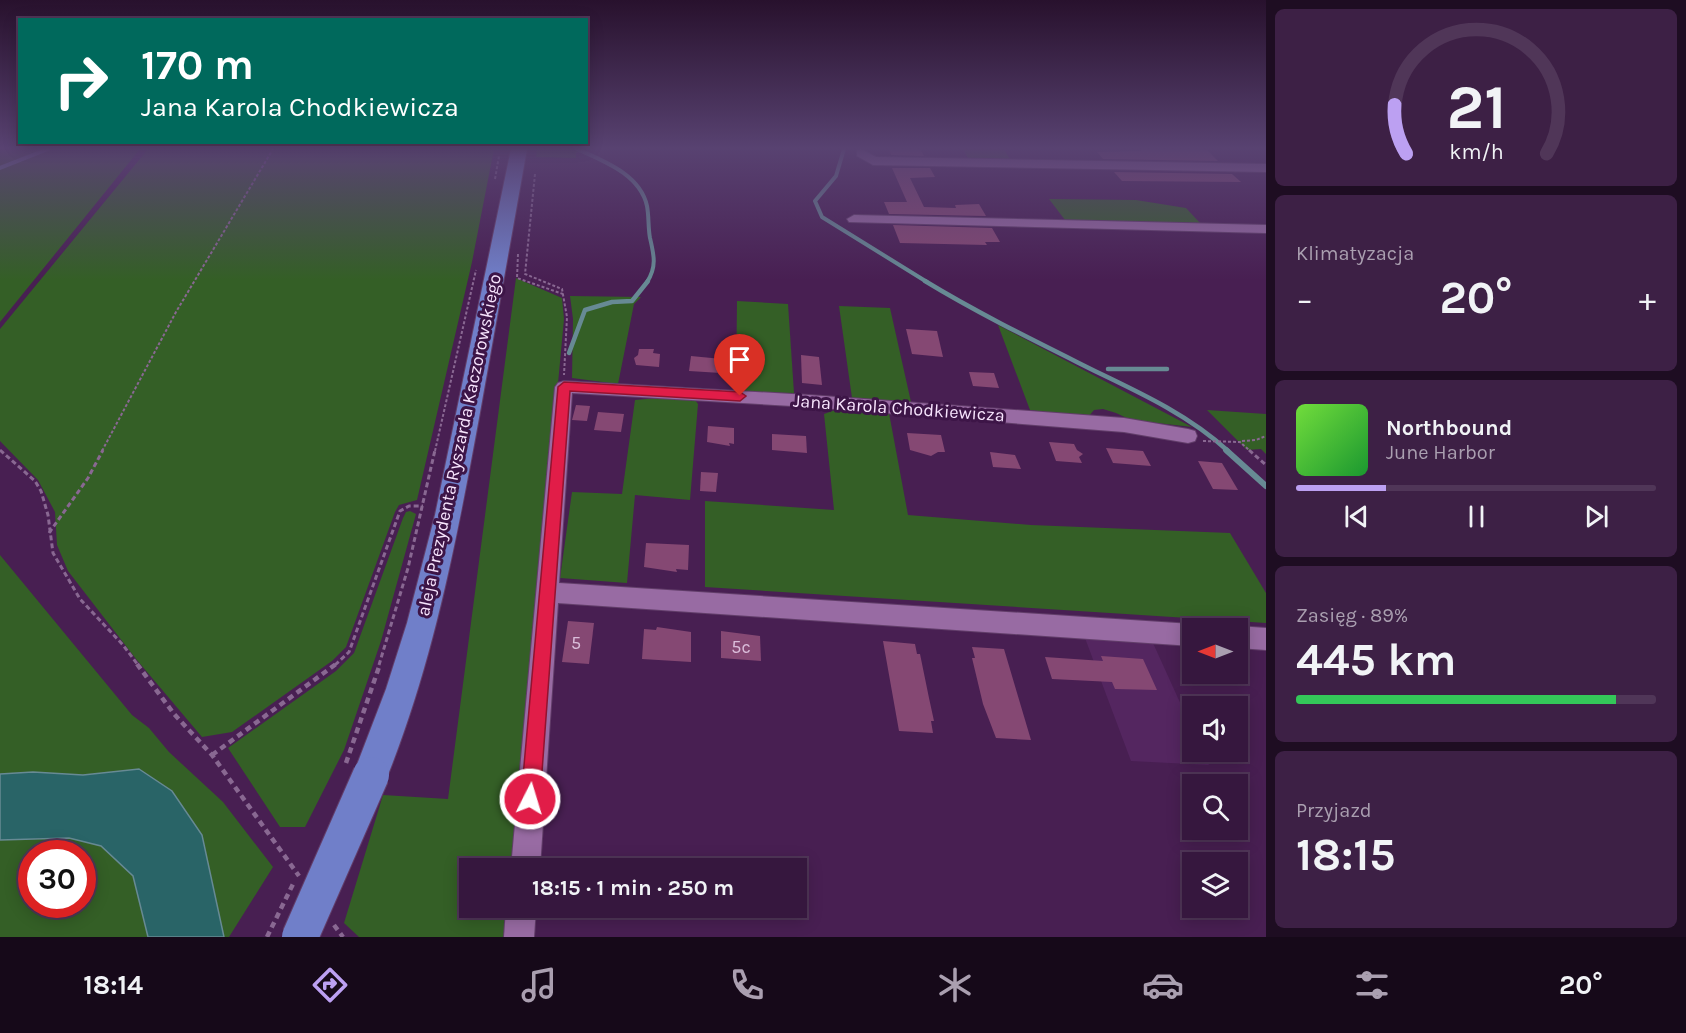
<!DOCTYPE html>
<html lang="pl">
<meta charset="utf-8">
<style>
:root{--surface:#36173e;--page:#3d2045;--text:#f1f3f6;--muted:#aa9fb0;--line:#503658;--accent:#bca0f2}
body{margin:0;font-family:Karla,sans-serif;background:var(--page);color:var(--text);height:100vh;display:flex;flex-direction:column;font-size:22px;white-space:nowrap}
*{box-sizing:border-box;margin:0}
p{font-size:20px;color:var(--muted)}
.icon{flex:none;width:33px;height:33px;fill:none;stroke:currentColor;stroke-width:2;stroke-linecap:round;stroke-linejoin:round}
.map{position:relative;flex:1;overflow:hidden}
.details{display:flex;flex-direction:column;gap:9px;padding:9px;background:#1e0d22;width:420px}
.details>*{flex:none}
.hud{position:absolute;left:18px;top:18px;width:570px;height:126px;border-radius:0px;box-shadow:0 3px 15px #0003,0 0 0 2px var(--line);background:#00695c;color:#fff;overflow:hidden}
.needle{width:39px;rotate:270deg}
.controls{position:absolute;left:1182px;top:618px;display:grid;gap:12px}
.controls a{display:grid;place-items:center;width:66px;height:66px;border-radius:0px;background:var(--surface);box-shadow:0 3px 15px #0003,0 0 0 2px var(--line);font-size:30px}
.speed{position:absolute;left:18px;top:840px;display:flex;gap:12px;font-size:30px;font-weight:700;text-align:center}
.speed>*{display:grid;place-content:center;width:78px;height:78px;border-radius:50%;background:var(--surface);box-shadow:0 3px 15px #0003,0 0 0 2px var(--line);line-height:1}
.speed .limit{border:9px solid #d22;background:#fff;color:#111}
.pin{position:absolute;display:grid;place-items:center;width:51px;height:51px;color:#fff;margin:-62px -26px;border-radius:50% 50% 50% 0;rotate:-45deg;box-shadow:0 0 6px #0007}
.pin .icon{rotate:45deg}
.me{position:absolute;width:66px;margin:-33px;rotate:5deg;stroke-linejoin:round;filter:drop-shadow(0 0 4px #0008)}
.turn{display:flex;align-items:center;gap:21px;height:126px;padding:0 24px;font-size:27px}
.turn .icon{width:78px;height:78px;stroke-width:2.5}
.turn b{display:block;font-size:42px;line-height:51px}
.big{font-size:45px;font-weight:700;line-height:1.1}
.details .card{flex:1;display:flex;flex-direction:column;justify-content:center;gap:9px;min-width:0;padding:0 21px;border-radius:9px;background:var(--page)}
.details .dial{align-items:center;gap:0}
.dial svg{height:156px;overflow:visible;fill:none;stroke:var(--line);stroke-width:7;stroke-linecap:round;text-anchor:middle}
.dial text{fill:var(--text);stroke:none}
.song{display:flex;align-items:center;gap:18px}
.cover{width:72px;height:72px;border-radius:9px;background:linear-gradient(135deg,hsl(100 70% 55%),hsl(130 70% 35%))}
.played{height:6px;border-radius:3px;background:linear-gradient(90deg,var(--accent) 25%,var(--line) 25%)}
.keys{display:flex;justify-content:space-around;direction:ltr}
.heat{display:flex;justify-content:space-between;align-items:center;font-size:33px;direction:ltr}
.charge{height:9px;border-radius:4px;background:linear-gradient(90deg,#34c759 89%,var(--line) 0)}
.trip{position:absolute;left:459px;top:858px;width:348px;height:60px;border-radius:0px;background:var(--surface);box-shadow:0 3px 15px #0003,0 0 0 2px var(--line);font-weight:700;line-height:60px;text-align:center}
.tabs{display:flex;height:96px;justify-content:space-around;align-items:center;background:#160919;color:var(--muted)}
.tabs .icon{width:42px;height:42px}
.tabs .current{color:var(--accent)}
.tabs b{font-size:27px;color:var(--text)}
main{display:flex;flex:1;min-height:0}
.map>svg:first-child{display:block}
.built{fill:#542660}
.green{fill:#345f26;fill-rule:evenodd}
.water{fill:#296467;stroke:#678a94;stroke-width:1.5}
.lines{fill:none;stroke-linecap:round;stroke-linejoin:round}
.stream-far2{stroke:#678a94;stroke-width:4}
.stream-far1{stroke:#678a94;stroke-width:4.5}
.stream{stroke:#678a94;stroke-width:6}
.building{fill:#854873}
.minor-casing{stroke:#623e6a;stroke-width:2}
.major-casing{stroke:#623e6a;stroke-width:2}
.path-far2{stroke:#896892;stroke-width:2;stroke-dasharray:3 2;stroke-linecap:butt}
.path-far1{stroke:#896892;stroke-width:3;stroke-dasharray:5 3;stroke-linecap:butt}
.path{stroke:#896892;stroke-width:4.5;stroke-dasharray:6 4.5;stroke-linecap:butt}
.minor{fill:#986ba3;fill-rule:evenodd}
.major{fill:#707fc9;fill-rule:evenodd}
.major-bridge-casing{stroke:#623e6a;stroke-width:38;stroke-linecap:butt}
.path-bridge{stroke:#896892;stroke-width:4.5;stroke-dasharray:6 4.5;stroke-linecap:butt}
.major-bridge{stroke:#707fc9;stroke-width:36}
.route{fill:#e11d48;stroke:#92132f;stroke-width:1.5}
.labels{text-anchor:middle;stroke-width:6;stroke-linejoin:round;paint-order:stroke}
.street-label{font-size:18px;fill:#f7e4fd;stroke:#3d1547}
.near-number-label{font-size:18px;fill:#dabdda}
</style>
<main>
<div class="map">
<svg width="1266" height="937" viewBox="0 0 1266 937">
<rect width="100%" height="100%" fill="#481f52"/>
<polygon class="built" points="1085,638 1153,643 1192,729 1192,752 1203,752 1209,765 1131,761"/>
<g class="green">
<polygon points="0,149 140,149 0,322"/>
<polygon points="148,149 494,149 472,262 417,500 399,505 395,512 346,647 332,661 232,732 202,737 136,659 68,571 57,545 55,512 38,480 0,441 0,329"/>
<polygon points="537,149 583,149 576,153 576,158 536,157"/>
<polygon points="963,149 1004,149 1011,161 969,160"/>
<polygon points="1049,199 1136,200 1186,208 1200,223 1065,220"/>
<polygon points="516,278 562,298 564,319 513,868 470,868 470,908 510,908 507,937 359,937 344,923 383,795 448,799"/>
<polygon points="570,296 641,297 634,304 618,384 572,378 573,319"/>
<polygon points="737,301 788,304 794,393 736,392"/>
<polygon points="839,306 890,308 911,402 852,398"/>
<polygon points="998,325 1192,427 1131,420 1116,413 1103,409 1094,410 1088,417 1030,410"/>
<polygon points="670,397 695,400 698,404 690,500 635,495 627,583 560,578 572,492 622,494 635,400"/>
<polygon points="838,409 889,413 908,515 1031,525 1230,533 1266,593 1266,623 705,587 705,501 834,510 824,414"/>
<polygon points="1207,410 1266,414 1266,454 1261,449 1247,450"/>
<polygon points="410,511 416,514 381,641 344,750 305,827 280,827 228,748 336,671 354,653 403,518 406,512"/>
<polygon points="0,555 132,715 149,728 169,752 223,802 273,867 229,937 224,937 202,835 172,791 139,769 83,775 33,772 0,774"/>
<path d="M69,838l32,8 32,30 15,61h-148v-97zM32,854h50v50h-50z"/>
</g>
<polygon class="water" points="139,769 172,791 202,835 224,937 148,937 133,876 101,846 69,838 0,840 0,774 33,772 83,775"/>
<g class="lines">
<g class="stream-far2">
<path d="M577,149c26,12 63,25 70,57 2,10 1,22 3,32 4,17 7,29 -3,44"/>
<polyline points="844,149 836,176 815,201 822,217 927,282"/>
<polyline points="0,168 48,149"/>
</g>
<g class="stream-far1">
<path d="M925,281c56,34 116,63 174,92 46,22 92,44 129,78"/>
<polyline points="569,353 585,310 612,302 632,301 648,281"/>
<polyline points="1108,369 1167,369"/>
</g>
<polyline class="stream" points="1226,450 1266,486"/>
</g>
<g class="building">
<polygon points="889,149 920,149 924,156 891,155"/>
<polygon points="1140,149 1207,150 1218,161 1103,159 1097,152 1142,151"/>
<polygon points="892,168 930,168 935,177 910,178 924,207 956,208 955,205 979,204 986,216 889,214 884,202 907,202"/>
<polygon points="1114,172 1232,174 1241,182 1122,181"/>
<polygon points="893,225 992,228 1000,242 985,242 987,245 900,243"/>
<polygon points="906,329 937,331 943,357 912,354"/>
<polygon points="639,349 654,349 653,353 660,354 659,367 636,365 634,358 638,355"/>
<polygon points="801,355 819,357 822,385 802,383"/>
<polygon points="691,356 722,359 721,373 689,371"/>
<polygon points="969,372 994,373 999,388 973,386"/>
<polygon points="576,405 590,406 587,421 572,420"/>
<polygon points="598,412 624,414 621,432 594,430"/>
<polygon points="708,426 734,428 734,444 729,443 730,446 707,442"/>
<polygon points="907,433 941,435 945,452 938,452 931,456 910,450"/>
<polygon points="772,434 806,436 807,453 772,450"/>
<polygon points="1049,442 1074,444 1077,450 1083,454 1079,457 1082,463 1056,461"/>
<polygon points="1106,448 1143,451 1151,466 1113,463"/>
<polygon points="990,452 1015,455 1021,469 993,467"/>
<polygon points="1198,461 1222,463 1238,490 1213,489"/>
<polygon points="701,472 718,473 716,492 700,491"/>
<polygon points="646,543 689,545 688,570 676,569 677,572 644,567"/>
<polygon points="568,621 594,623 589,664 562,662"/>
<polygon points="657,627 691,632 691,662 642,659 644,629 656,630"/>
<polygon points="721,631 760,636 761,661 721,658"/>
<polygon points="883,641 915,644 917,654 920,654 929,698 934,721 931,721 933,733 899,731"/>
<polygon points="972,647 1004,649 1031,740 996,738 983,704 972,658 975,658"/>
<polygon points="1101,656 1143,659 1157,690 1115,689 1112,682 1052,679 1045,657 1103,661"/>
</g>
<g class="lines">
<defs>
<g id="minor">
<polygon points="861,149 876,157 1266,164 1266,172 873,165 857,156 857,150"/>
<polygon points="854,215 1266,225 1266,233 849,222 847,219"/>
<polygon points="564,381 809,395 1124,418 1188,429 1195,431 1197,436 1195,441 1188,443 1124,432 809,407 572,393 559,583 1192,624 1201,628 1192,628 1192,646 558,603 540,868 511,868 555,387 558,383"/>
<polygon points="1238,626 1266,628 1266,650 1238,648 1238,628 1232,628"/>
<polygon points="506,908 536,908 534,937 504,937"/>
</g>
<path id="major" d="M511,149h16c-16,90 -32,179 -48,269 -23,125 -47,251 -96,369l-12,6 -12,-6 -6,-12 33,-86 21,-66 28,-108z"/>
</defs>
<use href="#minor" class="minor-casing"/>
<use href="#major" class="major-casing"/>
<g class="path-far2">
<polyline points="535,174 525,274 562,289 567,317 564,375"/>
<polyline points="495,179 499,156"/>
<polyline points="518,254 517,278 563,294"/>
<polyline points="1203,441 1240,442 1250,451"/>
<polyline points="1242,441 1256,440 1266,436"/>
<polyline points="102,451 176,312 273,149"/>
<polyline points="435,451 476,270"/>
</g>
<g class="path-far1">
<polyline points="0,450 35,481 41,491 48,515 53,553 80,599 123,645 138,665"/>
<polyline points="1249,450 1266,465"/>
<polyline points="49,533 88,478 103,450"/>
<polyline points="335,665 349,652 400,511 409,506 423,506"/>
<polyline points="379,665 408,568 435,450"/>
</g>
<g class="path">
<polyline points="137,664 174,714 212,755 299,876"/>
<polyline points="212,755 336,664"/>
<polyline points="346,763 380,664"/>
<polyline points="334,925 343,937"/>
</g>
<use href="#minor" class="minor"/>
<use href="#major" class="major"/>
<defs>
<polyline id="major-bridge" points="300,937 371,775"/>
</defs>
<use href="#major-bridge" class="major-bridge-casing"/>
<polyline class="path-bridge" points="267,937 294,882"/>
<use href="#major-bridge" class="major-bridge"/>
</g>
<linearGradient id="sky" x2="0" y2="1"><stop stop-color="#28112d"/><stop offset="0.53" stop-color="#584271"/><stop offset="1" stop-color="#584271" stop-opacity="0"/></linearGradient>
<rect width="1266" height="280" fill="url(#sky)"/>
<polygon class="route" points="564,382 740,392 746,396 740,401 570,391 540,799 537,806 530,809 524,806 521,799 558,387"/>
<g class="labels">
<g class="street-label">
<text transform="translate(899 408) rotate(4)" y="6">Jana Karola Chodkiewicza</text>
<text transform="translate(459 445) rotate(-78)" y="6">aleja Prezydenta Ryszarda Kaczorowskiego</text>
</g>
<g class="near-number-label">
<text x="576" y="649">5</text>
<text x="741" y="653">5c</text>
</g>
</g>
</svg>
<div class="controls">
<a><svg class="needle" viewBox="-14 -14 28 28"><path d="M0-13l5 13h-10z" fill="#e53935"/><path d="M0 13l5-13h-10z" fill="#aa9fb0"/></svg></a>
<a><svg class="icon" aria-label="sound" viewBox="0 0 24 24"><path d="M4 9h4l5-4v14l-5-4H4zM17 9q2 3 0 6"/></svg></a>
<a><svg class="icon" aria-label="search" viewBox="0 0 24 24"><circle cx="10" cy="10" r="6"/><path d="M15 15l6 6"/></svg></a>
<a><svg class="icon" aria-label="layers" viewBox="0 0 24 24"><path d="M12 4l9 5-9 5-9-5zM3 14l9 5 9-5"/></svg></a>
</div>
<div class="speed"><div class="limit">30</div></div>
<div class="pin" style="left:740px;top:396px;background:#d93025"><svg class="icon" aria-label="arrive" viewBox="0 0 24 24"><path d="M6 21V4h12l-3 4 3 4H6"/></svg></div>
<svg class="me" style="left:530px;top:799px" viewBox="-20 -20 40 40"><circle r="17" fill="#e11d48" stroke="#fff" stroke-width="3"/><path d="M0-11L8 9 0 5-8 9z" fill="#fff"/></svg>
<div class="trip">18:15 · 1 min · 250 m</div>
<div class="hud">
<div class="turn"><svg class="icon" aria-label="right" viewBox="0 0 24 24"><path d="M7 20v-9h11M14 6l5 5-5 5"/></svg><div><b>170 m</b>Jana Karola Chodkiewicza</div></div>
</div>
</div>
<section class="details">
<div class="card dial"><svg viewBox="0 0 100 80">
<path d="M14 69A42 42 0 1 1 86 69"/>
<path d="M14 69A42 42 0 0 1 8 44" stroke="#bca0f2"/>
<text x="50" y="56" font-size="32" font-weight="700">21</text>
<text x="50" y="72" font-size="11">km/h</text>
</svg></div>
<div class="card"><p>Klimatyzacja</p>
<div class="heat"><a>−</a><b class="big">20°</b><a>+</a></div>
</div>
<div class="card">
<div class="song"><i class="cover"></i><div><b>Northbound</b><p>June Harbor</p></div></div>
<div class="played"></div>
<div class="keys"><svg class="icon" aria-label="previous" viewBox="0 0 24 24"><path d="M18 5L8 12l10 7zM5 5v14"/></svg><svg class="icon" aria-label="pause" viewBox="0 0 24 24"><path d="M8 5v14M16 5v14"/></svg><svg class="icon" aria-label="next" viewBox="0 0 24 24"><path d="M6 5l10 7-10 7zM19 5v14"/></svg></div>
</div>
<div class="card"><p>Zasięg · 89%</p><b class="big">445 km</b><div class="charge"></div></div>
<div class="card"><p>Przyjazd</p><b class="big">18:15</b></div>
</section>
</main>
<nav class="tabs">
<b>18:14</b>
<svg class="icon current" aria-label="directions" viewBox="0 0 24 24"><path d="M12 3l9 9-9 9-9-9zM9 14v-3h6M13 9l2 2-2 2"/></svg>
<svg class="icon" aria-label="music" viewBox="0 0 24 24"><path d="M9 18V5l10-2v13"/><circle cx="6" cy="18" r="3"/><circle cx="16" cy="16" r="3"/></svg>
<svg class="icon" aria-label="phone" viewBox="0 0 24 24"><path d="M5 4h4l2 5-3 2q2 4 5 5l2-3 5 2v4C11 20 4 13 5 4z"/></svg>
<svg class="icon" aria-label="climate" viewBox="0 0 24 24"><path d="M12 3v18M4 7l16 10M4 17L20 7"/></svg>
<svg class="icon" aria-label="car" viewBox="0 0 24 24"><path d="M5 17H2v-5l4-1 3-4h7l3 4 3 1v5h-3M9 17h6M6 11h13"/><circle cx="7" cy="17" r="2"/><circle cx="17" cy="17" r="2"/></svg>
<svg class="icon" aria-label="filters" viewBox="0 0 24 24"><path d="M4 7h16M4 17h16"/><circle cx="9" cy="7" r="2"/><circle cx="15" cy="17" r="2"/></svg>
<b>20°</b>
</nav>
